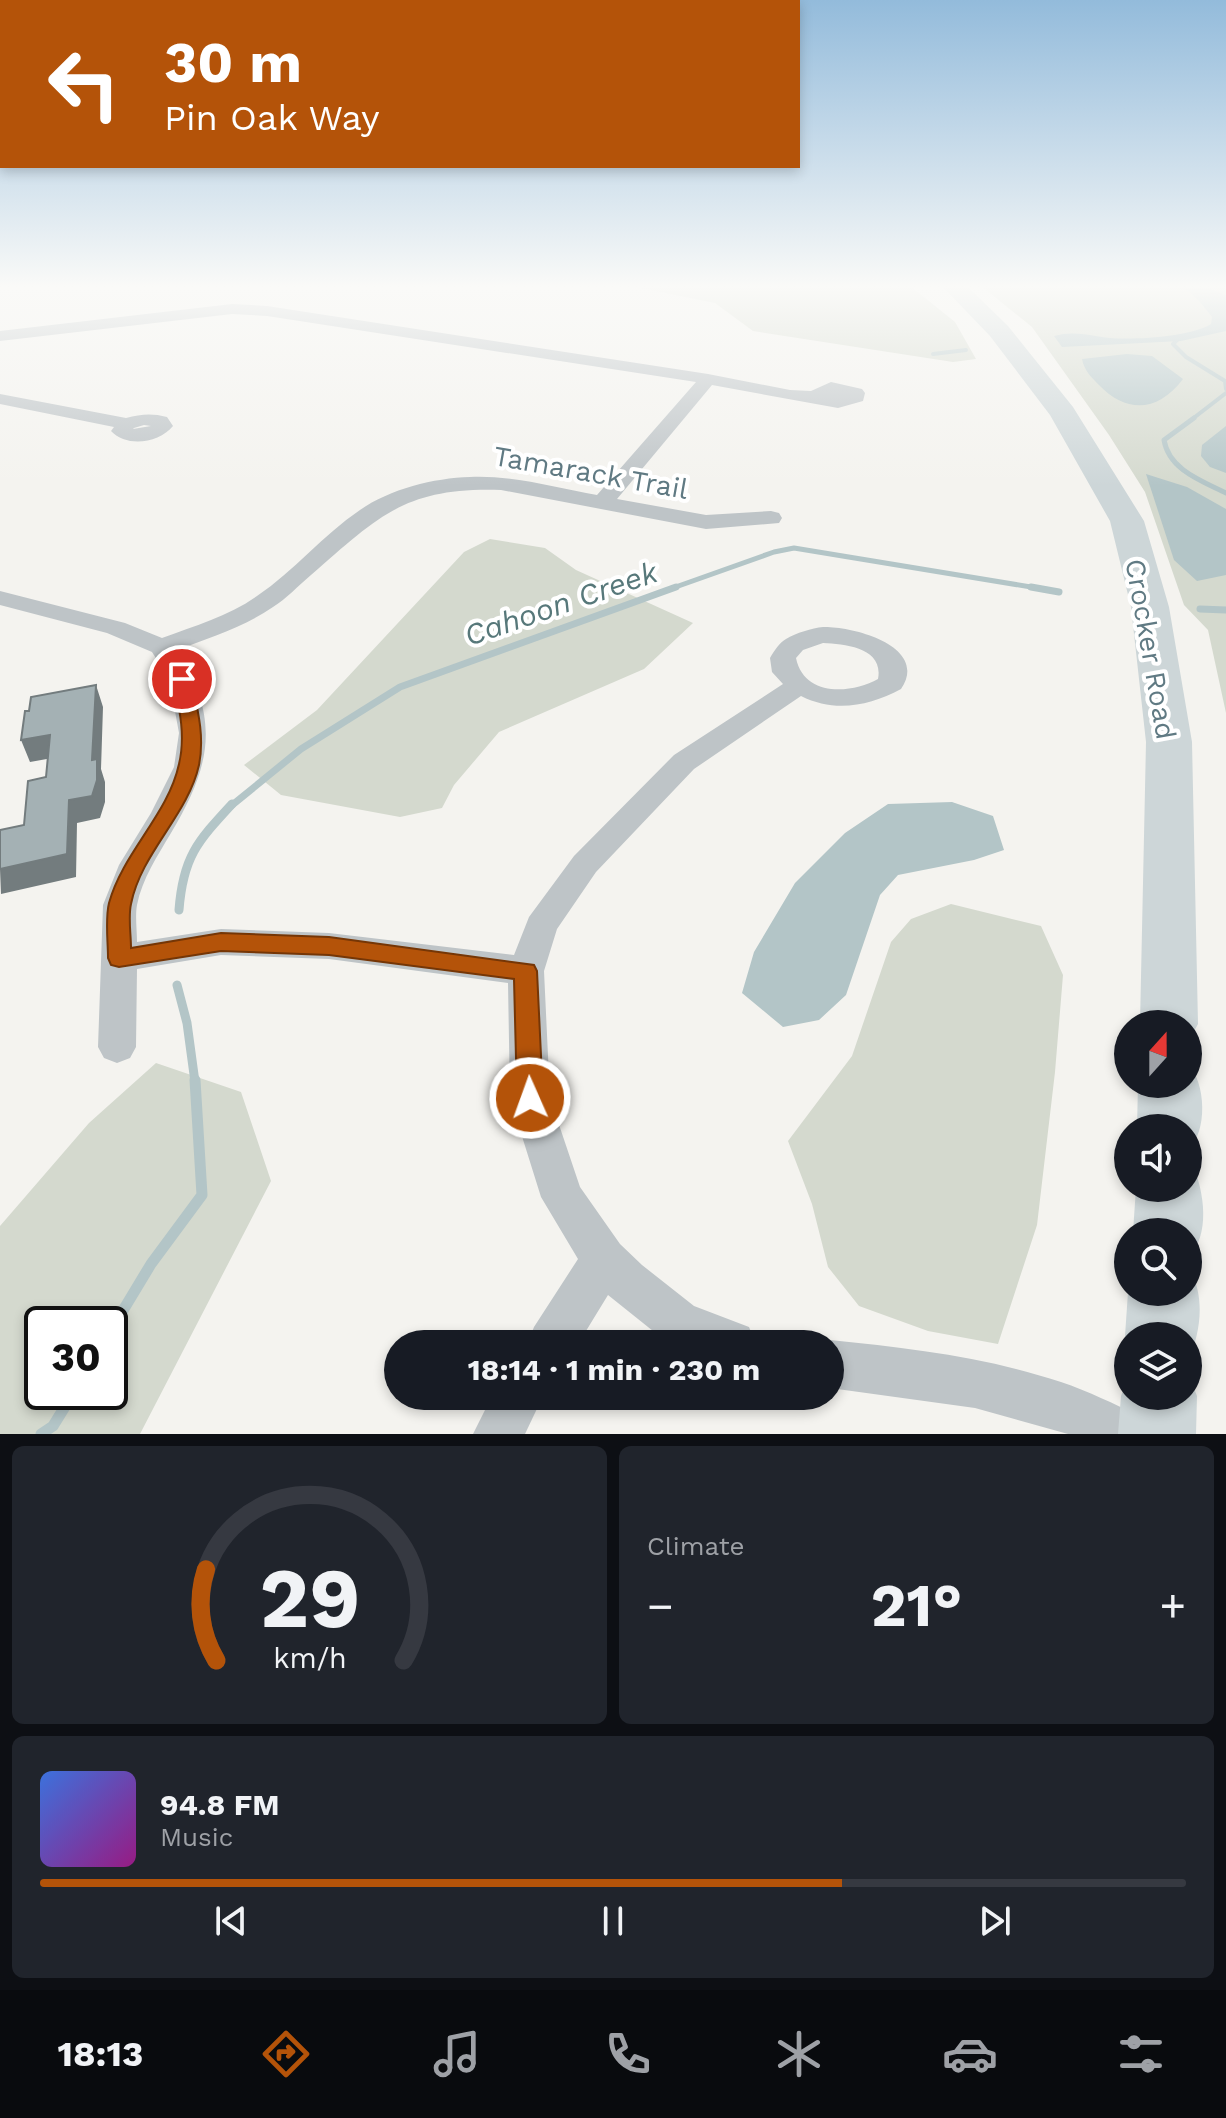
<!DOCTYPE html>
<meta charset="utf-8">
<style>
:root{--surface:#171b24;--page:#20242c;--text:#f1f3f6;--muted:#9ea1a6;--line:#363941;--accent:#b45309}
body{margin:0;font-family:"Work Sans",sans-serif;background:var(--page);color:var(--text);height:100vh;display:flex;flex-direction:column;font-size:30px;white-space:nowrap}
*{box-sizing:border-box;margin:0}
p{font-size:26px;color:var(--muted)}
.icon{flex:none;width:44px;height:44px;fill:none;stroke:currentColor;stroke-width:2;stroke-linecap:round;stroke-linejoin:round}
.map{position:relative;height:1434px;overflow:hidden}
.side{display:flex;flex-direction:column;gap:12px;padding:12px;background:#0d0f14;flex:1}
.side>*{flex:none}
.hud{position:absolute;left:0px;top:0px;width:800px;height:168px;box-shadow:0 4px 12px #0003;background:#b45309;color:#fff;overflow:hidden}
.needle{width:52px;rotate:21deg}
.tools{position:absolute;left:1114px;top:1010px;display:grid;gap:16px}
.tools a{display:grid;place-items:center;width:88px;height:88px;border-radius:50%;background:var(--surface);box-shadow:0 4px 12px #0003;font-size:40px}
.speed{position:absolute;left:24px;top:1306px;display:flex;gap:16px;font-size:40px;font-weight:700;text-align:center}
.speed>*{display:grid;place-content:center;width:104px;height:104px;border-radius:50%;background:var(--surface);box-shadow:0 4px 12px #0003;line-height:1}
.speed .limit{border:4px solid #111;border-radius:12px;background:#fff;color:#111}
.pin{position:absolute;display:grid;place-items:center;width:68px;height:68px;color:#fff;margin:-34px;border:4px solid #fff;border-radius:50%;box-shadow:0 2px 8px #0007}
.me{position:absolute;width:88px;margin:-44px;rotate:358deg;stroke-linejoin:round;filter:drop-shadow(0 0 6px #0008)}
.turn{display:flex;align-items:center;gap:28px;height:168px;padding:0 32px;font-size:36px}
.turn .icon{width:104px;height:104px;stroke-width:2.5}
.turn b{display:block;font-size:56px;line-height:68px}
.big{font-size:60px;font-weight:700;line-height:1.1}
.side .card{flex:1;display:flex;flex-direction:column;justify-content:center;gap:12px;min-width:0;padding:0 28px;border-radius:12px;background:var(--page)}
.side .dial{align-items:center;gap:0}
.dial svg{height:208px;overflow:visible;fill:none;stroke:var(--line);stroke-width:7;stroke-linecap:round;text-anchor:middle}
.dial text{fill:var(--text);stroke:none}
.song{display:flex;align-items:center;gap:24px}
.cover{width:96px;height:96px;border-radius:12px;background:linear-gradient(135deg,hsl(220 70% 55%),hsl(310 70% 35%))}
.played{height:8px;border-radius:4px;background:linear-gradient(90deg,var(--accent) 70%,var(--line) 70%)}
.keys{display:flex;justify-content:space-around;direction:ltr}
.heat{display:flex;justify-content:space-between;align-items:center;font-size:44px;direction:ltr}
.side .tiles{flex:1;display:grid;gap:12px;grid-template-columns:1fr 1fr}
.card:last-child{grid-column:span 2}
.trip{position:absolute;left:384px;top:1330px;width:460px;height:80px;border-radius:40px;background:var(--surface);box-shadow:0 4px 12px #0003;font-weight:700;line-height:80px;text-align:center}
.tabs{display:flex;height:128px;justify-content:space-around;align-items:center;background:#090b0e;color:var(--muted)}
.tabs .icon{width:56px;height:56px}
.tabs .active{color:var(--accent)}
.tabs b{font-size:36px;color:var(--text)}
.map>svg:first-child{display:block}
.green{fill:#d4d9ce;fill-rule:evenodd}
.water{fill:#b3c5c7}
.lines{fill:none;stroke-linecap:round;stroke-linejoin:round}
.stream-far4{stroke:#b3c5c7;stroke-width:4}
.stream-far3{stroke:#b3c5c7;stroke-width:5}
.stream-far2{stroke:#b3c5c7;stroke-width:7}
.stream-far1{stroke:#b3c5c7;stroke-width:9}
.stream{stroke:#b3c5c7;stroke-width:11}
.minor{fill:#bec4c7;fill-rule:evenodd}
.primary{fill:#cdd6d8;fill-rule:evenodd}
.shaded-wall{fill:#737c7e}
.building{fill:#a4b1b4;stroke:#737c7e;stroke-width:2}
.route{fill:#b45309;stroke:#753606;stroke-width:2}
.labels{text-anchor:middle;stroke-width:8;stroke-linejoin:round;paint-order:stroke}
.street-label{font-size:28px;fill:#607a83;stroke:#fff}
.water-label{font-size:30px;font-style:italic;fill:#57787a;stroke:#fff}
</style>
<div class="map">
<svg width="1226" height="1434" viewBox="0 0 1226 1434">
<rect width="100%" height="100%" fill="#f4f3ef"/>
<g class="green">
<polygon points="626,285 909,285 955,322 976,359 953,362 753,331 715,303"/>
<polygon points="980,285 1226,285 1226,713 1208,630 1184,605 1145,492 1109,435 1032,327"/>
<polygon points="490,539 545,548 576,570 693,623 644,669 499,732 454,785 442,808 400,817 281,795 244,765 317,710 464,552"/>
<polygon points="951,904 1041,926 1063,975 1055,1072 1037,1225 998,1344 928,1331 859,1306 828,1267 812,1204 788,1141 852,1056 891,942 911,919"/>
<path d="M156,1063l85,29 30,89 -131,253h-140v-208l89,-103zM42,1324h68v68h-68z"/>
</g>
<g class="water">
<path d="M1175,285h23l28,10v36l-45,10 -119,6 -8,-11c20,-6 37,0 56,2 26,2 80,-1 101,-14l1,-7c-11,-14 -19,-26 -37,-32z"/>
<path d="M1127,354l25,2 31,23c-25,33 -56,35 -84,6 -8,-8 -15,-15 -17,-26z"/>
<polygon points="1226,426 1226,473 1210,467 1201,456 1202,445"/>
<polygon points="1146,474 1187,487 1226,509 1226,575 1197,581 1174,560"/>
<polygon points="952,802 993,816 1004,850 974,860 898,875 880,895 846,995 819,1020 783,1027 742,993 754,952 795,883 845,833 888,804"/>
</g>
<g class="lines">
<g class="stream-far4">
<polyline points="1181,336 1173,344 1186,357 1225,381 1226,389"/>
<polyline points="933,354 966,350"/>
<polyline points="1191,420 1226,393"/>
</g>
<g class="stream-far3">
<path d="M1194,418l-30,22c5,30 38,41 62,53"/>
<polyline points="670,589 774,552 794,548 1043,589"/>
</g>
<g class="stream-far2">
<polyline points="1031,587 1059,592"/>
<polyline points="1200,609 1226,610"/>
<polyline points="231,806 301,749 400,687 676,587"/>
</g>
<g class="stream-far1">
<path d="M179,910c4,-53 18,-68 53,-106"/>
<polyline points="177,985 187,1023 195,1082"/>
</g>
<g class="stream">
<polyline points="110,1332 151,1264 202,1195 195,1080"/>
<polyline points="41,1434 53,1426 74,1392"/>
</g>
<g class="minor">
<path d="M232,304l35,2 441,68 82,16 21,1 20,-9 31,7 3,4 -2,8 -25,7 -126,-23 -95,114 89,16 65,-4 8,2 3,5 -3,5 -73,6 -205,-39c-96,-3 -122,26 -190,85 -13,11 -25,24 -38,32 -29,20 -64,31 -96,43 44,69 34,116 -6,183 -13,22 -29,46 -34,72 -2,11 0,25 0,37l84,-13 108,4 185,22 15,-38 45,-61 100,-101 109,-71 -11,-12 -2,-14c4,-7 10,-16 16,-19 10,-6 26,-11 37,-12 29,-1 107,19 78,62 -32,17 -66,24 -100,7l-107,73 -98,103 -39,57 -13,42 6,127 30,89 40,57 22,21 52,41 55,21 7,17h-82l-11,-5 -55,-44 -30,49h-51l7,-17 44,-68 -37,-62 -31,-99 -2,-115 -179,-24 -108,-4 -84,14 -1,78 -6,11 -13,5 -13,-5 -6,-11 5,-142 16,-40 32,-52 23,-46 5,-34 -10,-54 -17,-27 -45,-19 -107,-28v-14l125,32 37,15c32,-12 67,-22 95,-42 37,-25 66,-61 103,-86 30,-21 74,-32 110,-33 43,-2 86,11 127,18l99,-113 -429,-66 -35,-2 -232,27v-10zM823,643c23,1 61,5 55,36 -27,15 -74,18 -82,-21l7,-8z"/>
<path d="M0,394l126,24c15,-4 26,-5 41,-1l6,9c-14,17 -46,22 -62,5l3,-4 -114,-23zM144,425l7,1 -18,3 1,-1z"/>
<path d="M830,1340c78,8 156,17 231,42 27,9 53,22 79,34l7,18h-79l-93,-26 -145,-20v-44h-9z"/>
<polygon points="492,1396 543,1396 525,1434 473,1434"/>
</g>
<g class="primary">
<polygon points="941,285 966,285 1008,326 1073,407 1144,521 1169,607 1192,742 1198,1024 1188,1042 1188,1024 1140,1024 1146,742 1131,607 1110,521 1050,415 990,336"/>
<path d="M1188,1064c18,18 20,69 0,85v-21h-51l1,-44h50z"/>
<path d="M1188,1164l5,2c11,25 18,70 -5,91v-25h-55l3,-44h52z"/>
<path d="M1188,1266c18,30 13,65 0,96v-26h-60v7l-3,-7 3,-44h60z"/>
<polygon points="1188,1373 1197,1396 1196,1434 1118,1434 1121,1396 1128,1378 1128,1396 1188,1396"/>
</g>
</g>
<g class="shaded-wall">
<polygon points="96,685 103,707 101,769 105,782 105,802 100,818 77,823 76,877 1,894 0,869 69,800 92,760"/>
<polygon points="50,735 58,757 30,762 21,740"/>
</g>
<polygon class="building" points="96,685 92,760 97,759 97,780 92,796 69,800 67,854 0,869 0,830 24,825 28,781 46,777 50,735 21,740 25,711 29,711 31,697"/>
<linearGradient id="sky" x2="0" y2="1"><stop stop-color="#93bbdb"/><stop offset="0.59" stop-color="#fafaf8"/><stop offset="1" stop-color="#fafaf8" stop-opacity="0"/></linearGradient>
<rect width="1226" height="486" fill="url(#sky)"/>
<path class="route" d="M182,673l9,6c6,28 14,56 8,86 -11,50 -58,88 -68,139 -3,13 0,30 0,44l90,-15 108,4 205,28 3,6 6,127 -4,8 -9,4 -9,-4 -4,-8 -3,-119 -185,-24 -108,-4 -102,16 -8,-2 -3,-7c0,-17 -3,-39 1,-55 14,-51 59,-88 70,-139 7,-29 0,-57 -6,-85z"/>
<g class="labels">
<g class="street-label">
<text transform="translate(591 472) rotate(10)" y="10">Tamarack Trail</text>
<text transform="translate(1151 649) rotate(80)" y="10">Crocker Road</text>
</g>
<g class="water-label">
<text transform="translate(561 604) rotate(-19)" y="10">Cahoon Creek</text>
</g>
</g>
</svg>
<div class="tools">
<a><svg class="needle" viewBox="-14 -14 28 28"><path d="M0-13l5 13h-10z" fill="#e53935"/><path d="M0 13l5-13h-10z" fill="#9ea1a6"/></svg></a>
<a><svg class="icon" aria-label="sound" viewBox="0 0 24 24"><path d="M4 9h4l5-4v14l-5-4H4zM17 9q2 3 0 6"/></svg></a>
<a><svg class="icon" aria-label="search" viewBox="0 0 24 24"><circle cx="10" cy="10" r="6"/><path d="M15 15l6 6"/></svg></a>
<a><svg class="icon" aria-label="layers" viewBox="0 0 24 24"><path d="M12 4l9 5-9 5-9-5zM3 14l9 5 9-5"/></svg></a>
</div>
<div class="speed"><div class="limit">30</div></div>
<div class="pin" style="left:182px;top:679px;background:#d93025"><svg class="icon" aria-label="arrive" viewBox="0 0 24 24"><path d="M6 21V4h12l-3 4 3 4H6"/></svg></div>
<svg class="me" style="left:530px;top:1098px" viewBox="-20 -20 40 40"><circle r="17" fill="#b45309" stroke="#fff" stroke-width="3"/><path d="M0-11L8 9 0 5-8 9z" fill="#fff"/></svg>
<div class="trip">18:14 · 1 min · 230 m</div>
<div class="hud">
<div class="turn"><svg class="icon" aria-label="left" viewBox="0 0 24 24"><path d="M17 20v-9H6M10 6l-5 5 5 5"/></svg><div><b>30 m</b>Pin Oak Way</div></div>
</div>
</div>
<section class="side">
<div class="tiles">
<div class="card dial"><svg viewBox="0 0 100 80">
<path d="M14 69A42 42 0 1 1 86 69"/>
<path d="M14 69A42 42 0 0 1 10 34" stroke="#b45309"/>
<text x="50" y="56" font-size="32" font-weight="700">29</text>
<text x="50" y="72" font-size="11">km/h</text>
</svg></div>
<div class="card"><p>Climate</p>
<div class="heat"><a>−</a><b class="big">21°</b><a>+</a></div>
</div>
<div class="card">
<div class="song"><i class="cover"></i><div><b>94.8 FM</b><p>Music</p></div></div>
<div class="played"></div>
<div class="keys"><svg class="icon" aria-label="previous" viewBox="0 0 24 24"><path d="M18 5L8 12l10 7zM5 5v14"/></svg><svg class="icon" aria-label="pause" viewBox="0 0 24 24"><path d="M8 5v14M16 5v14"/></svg><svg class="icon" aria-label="next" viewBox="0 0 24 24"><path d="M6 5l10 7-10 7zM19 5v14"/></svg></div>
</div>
</div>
</section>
<nav class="tabs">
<b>18:13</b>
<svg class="icon active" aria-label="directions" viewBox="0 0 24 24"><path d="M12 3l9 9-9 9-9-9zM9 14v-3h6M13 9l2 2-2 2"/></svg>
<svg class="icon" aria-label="music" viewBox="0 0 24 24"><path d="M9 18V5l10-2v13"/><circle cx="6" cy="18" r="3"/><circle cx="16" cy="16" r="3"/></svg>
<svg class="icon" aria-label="phone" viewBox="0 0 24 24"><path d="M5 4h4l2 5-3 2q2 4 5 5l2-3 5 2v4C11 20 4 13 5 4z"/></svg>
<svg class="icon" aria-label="climate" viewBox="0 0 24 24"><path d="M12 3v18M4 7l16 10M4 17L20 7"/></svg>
<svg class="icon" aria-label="car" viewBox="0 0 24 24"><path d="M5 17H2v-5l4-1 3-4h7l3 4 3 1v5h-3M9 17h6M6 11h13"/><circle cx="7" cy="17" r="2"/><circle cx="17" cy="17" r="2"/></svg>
<svg class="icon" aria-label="filters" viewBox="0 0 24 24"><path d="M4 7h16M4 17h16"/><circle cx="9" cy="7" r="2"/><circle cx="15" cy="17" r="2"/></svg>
</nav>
